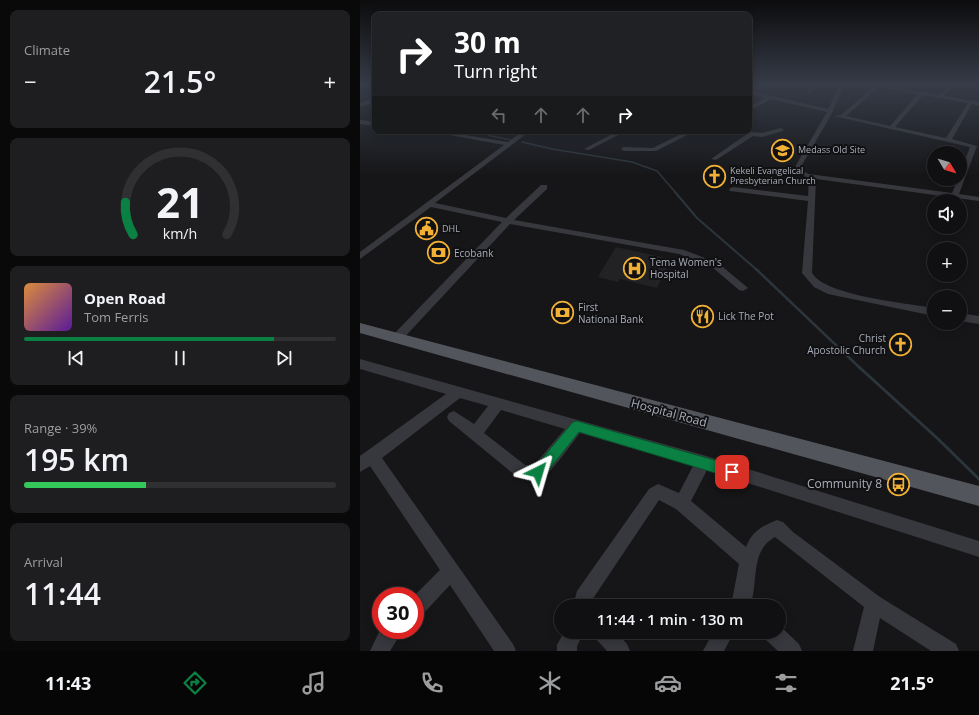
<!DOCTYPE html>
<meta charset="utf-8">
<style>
:root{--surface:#101012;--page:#1e1e20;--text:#f1f3f6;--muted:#9c9d9f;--line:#303032;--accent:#0b8043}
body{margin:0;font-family:"Open Sans",sans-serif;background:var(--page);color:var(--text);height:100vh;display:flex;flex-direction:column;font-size:15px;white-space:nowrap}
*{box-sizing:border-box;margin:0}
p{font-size:13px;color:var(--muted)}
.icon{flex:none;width:22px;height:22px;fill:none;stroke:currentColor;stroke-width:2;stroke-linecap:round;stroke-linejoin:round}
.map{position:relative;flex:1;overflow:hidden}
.side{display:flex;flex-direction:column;gap:10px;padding:10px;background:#09090a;width:360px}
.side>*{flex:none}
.top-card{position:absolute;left:12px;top:12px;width:380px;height:122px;border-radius:8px;box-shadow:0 2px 10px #0003,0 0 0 1px var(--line);background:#202124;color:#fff;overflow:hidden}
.needle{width:26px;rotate:128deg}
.tools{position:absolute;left:567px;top:146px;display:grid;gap:8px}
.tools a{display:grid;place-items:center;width:40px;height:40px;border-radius:50%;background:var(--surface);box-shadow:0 2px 10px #0003,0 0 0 1px var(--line);font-size:20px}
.speed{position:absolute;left:12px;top:587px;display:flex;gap:8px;font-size:20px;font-weight:700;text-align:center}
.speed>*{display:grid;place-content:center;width:52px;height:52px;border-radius:50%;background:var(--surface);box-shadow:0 2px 10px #0003,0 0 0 1px var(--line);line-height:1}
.speed .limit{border:6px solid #d22;background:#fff;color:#111}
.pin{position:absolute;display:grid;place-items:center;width:34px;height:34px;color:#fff;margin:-17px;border-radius:8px;box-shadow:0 2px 6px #0006}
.me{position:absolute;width:44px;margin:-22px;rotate:40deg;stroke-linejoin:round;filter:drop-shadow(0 0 3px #0008)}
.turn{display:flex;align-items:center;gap:14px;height:84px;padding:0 16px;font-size:18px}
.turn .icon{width:52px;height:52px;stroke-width:2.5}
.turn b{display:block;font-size:28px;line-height:34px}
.lanes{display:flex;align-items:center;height:38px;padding:0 16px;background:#0003;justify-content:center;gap:20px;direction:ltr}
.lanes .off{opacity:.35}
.big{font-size:30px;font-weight:600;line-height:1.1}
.side .widget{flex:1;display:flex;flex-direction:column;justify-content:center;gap:6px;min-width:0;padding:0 14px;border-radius:8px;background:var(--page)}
.side .dial{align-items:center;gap:0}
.dial svg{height:104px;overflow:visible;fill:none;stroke:var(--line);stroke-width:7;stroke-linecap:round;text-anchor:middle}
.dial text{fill:var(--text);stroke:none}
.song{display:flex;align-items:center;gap:12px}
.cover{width:48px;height:48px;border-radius:6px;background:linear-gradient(135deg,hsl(30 70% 55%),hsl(270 70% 35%))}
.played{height:4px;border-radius:2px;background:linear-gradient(90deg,var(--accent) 80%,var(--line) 80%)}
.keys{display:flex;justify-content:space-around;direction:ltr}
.heat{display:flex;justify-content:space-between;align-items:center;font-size:22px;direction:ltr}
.charge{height:6px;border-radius:3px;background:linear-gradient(90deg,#34c759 39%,var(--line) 0)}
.trip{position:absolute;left:194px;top:599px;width:232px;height:40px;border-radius:20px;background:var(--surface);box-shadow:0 2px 10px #0003,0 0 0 1px var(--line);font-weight:600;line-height:40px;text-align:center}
.menu{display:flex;height:64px;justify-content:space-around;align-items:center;background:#060607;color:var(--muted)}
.menu .icon{width:28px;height:28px}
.menu .active{color:var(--accent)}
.menu b{font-size:18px;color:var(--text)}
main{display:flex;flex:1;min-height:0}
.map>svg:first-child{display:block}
.built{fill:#222225}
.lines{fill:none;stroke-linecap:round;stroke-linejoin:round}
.stream-far4{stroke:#2c353c;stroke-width:1}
.stream-far3{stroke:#2c353c;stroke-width:1.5}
.stream-far2{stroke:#2c353c;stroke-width:2}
.stream-far1{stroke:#2c353c;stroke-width:2.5}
.stream{stroke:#2c353c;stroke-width:3}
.minor{fill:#37383d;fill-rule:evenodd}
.major{fill:#53555c;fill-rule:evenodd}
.route{fill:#0b8043;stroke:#07532c}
.labels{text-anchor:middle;stroke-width:4;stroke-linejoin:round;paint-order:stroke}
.far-poi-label{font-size:9px;fill:#a8adb8;stroke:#111113;text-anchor:start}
.poi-label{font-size:10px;fill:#a8adb8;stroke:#111113;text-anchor:start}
.near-street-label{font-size:12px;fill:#a8adb8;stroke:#111113}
.near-poi-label{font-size:12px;fill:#a8adb8;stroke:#111113;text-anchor:end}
</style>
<main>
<section class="side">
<div class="widget"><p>Climate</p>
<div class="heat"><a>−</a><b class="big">21.5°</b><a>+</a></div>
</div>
<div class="widget dial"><svg viewBox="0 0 100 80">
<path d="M14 69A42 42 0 1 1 86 69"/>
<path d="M14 69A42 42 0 0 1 8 44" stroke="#0b8043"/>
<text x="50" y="56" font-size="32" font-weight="700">21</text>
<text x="50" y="72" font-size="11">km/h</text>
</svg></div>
<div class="widget">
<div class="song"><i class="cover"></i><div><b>Open Road</b><p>Tom Ferris</p></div></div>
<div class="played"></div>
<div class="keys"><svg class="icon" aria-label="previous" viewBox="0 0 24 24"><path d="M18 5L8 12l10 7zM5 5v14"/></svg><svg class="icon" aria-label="pause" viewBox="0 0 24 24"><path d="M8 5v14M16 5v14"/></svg><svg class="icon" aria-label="next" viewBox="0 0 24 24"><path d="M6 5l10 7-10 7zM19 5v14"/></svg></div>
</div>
<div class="widget"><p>Range · 39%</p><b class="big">195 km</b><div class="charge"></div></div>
<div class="widget"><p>Arrival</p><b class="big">11:44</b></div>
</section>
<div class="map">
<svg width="619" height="651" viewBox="0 0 619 651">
<rect width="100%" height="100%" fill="#161618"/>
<polygon class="built" points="256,247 311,259 297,288 260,279 258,282 238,277"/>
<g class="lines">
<polyline class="stream-far4" points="123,131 126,133"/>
<g class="stream-far3">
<polyline points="124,132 131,136 151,140"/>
<polyline points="162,142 192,149 272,162 297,171 316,193"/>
</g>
<polyline class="stream-far2" points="315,192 337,218 397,270"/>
<polyline class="stream-far1" points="396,269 500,368"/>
<polyline class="stream" points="499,367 577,438 619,479"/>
<g class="minor">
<path d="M402,85h5l-13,7 74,17 12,-24h4l-13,30 -29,50v6l7,3 143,19 6,-14h2v-6l10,-26 -136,-31 7,-1 35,-30 63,10 11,-10h4l-10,11 35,6v4l-7,-2 -20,35 25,7 -18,48 20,3v4l-163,-22 -4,94c14,23 94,30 122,35v8l-106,-22 -14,-7 -12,-14 6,-72 -78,-10 -1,-2 4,-2 75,9 1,-18 -13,-5v-8l31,-53 -56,-13 -22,12v-4l17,-9 -17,-4v-3zM519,87l39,7 -28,32 -44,-10zM563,95l45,8 -22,35 -51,-11z"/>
<polygon points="455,85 460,85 450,93 446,93 446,91"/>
<polygon points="15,98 15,102 0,107 0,103"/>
<polygon points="0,120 15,122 15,126 0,124"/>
<polygon points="421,128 424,130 423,131 402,137 393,136 356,160 351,159 387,134 379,131 402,133"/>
<polygon points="68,131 81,131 148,142 163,131 170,131 75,203 146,218 181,185 187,185 187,189 154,220 324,250 358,263 388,288 383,291 379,290 352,267 319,254 150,224 40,342 32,342 30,339 32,336 142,222 71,207 0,259 0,252 144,145"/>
<polygon points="258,131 266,131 229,150 224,149"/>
<polygon points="327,131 335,131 296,151 264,151 261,149 264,147 293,148"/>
<polygon points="600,313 619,316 619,324 600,321"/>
<path d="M0,359l343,96 276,86v16l-272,-87 -16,31 55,46c6,-16 16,-21 31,-27l6,2 10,10 87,65 76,47 3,7h-28l-51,-33 -7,33h-20l11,-44 -89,-70c-26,14 -16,47 -25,69h-19l8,-42 -63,-55 -17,-9 -67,100 -1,6h-18l4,-15 72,-102 9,-5 21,9 14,-27 -113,-33c-9,11 -27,38 -37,44 -8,6 -19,3 -27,-1l-67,-55 -2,-4 2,-4 5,-2 20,13 14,-18 -28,-8 -78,60 131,186 3,7h-22l-44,-66 -28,30 -7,2 -1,-21 26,-26 -70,-104 -10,6v-16l86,-62 -86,-25zM141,410l64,19 -31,36h-9l-41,-32z"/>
<polygon points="419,625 439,644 442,651 418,651 405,639 402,632 419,632"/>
<polygon points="21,628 21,630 43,630 30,651 10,651"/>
<polygon points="204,632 224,632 217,646 217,651 197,651 197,645"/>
<polygon points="233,632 256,632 267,644 270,651 247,651 236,639"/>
<polygon points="353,632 374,632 364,651 343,651"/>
</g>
<polygon class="major" points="0,323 619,486 619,506 0,333"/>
</g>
<linearGradient id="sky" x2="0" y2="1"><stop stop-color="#0c0c0d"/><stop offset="0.48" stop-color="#363c48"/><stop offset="1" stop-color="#363c48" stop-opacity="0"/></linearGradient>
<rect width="619" height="176" fill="url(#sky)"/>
<polygon class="route" points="217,421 372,465 377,467 379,472 377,476 372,478 219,432 183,477 178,478 174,477 172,472 174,468 213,422"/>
<defs>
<symbol id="school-ring" viewBox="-11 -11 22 22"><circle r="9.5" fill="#111113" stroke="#f2b134" stroke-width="1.5"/><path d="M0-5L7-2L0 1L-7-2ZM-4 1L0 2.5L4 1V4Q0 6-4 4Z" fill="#f2b134"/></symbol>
<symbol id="church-ring" viewBox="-11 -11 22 22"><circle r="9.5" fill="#111113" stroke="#f2b134" stroke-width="1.5"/><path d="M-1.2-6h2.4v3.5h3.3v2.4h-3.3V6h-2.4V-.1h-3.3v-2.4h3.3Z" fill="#f2b134"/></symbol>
<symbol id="civic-ring" viewBox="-11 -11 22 22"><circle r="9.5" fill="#111113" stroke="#f2b134" stroke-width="1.5"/><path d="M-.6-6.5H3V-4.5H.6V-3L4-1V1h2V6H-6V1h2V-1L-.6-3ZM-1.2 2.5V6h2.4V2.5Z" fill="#f2b134"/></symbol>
<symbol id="bank-ring" viewBox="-11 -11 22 22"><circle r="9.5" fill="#111113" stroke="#f2b134" stroke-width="1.5"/><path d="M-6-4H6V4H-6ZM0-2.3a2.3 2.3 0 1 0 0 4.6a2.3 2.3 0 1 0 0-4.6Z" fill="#f2b134"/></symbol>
<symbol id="hospital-ring" viewBox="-11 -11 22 22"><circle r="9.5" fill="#111113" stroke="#f2b134" stroke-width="1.5"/><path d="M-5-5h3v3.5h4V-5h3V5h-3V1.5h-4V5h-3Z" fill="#f2b134"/></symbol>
<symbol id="restaurant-ring" viewBox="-11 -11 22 22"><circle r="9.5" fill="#111113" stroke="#f2b134" stroke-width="1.5"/><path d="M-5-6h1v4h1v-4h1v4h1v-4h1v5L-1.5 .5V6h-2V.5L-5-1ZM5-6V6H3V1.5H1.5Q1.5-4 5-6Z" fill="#f2b134"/></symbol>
<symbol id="bus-ring" viewBox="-11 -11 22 22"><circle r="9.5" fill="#111113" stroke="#f2b134" stroke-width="1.5"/><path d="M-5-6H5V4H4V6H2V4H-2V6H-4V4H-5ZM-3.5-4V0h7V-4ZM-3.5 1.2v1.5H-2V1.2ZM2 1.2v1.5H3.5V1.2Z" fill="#f2b134"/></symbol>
</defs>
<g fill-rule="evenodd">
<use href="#school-ring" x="410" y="138" width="25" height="25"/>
<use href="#church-ring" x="342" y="164" width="25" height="25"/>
<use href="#civic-ring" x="54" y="216" width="25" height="25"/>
<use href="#bank-ring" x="66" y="240" width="25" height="25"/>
<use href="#hospital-ring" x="262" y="256" width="25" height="25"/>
<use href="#bank-ring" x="190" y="300" width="25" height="25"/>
<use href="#restaurant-ring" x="330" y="304" width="25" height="25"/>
<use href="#church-ring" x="528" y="332" width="25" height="25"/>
<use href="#bus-ring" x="526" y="472" width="25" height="25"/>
</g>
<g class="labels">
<g class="far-poi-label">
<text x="438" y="153">Medass Old Site</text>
<text x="370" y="174">Kekeli Evangelical<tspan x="370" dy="10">Presbyterian Church</tspan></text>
<text x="82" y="232">DHL</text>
</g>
<g class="poi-label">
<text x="94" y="257">Ecobank</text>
<text x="290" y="266">Tema Women's<tspan x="290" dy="12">Hospital</tspan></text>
<text x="218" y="311">First<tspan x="218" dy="12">National Bank</tspan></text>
<text x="358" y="320">Lick The Pot</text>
<text x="526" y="342" text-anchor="end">Christ<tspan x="526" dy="12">Apostolic Church</tspan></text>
</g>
<g class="near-street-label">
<text transform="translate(309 413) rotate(15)" y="4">Hospital Road</text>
</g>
<g class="near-poi-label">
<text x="522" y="488">Community 8</text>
</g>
</g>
</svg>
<div class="tools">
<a><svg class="needle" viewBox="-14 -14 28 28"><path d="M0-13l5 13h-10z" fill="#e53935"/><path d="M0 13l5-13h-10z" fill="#9c9d9f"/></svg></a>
<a><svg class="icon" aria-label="sound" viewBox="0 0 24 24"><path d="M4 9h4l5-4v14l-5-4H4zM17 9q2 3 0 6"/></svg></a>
<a>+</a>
<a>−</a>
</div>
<div class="speed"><div class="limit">30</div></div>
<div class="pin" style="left:372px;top:472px;background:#d93025"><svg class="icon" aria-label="arrive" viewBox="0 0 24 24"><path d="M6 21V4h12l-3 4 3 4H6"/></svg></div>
<svg class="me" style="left:178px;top:472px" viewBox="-20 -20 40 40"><path d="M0-17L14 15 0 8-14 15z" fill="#0b8043" stroke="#fff" stroke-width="4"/></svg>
<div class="trip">11:44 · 1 min · 130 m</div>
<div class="top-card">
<div class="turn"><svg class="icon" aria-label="right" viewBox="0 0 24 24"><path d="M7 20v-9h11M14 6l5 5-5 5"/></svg><div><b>30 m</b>Turn right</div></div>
<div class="lanes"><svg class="icon off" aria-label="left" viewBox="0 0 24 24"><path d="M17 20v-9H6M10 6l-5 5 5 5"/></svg><svg class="icon off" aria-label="ahead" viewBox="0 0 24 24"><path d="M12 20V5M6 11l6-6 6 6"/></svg><svg class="icon off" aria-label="ahead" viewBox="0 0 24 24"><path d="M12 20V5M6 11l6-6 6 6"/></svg><svg class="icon" aria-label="right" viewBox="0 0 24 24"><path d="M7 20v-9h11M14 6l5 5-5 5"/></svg></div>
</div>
</div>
</main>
<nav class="menu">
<b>11:43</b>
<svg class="icon active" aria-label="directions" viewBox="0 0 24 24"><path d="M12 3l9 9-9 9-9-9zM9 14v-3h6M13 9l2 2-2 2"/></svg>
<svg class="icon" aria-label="music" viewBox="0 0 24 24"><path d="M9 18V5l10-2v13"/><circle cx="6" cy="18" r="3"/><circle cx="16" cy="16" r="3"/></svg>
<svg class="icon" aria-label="phone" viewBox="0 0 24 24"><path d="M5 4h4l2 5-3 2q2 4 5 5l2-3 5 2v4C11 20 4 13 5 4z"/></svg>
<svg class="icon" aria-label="climate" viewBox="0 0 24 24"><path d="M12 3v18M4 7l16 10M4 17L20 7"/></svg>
<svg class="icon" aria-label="car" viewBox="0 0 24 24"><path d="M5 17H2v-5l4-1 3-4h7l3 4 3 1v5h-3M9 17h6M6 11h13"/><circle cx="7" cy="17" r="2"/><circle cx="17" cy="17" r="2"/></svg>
<svg class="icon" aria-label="filters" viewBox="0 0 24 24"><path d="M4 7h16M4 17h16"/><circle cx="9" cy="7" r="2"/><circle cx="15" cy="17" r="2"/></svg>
<b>21.5°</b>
</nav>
